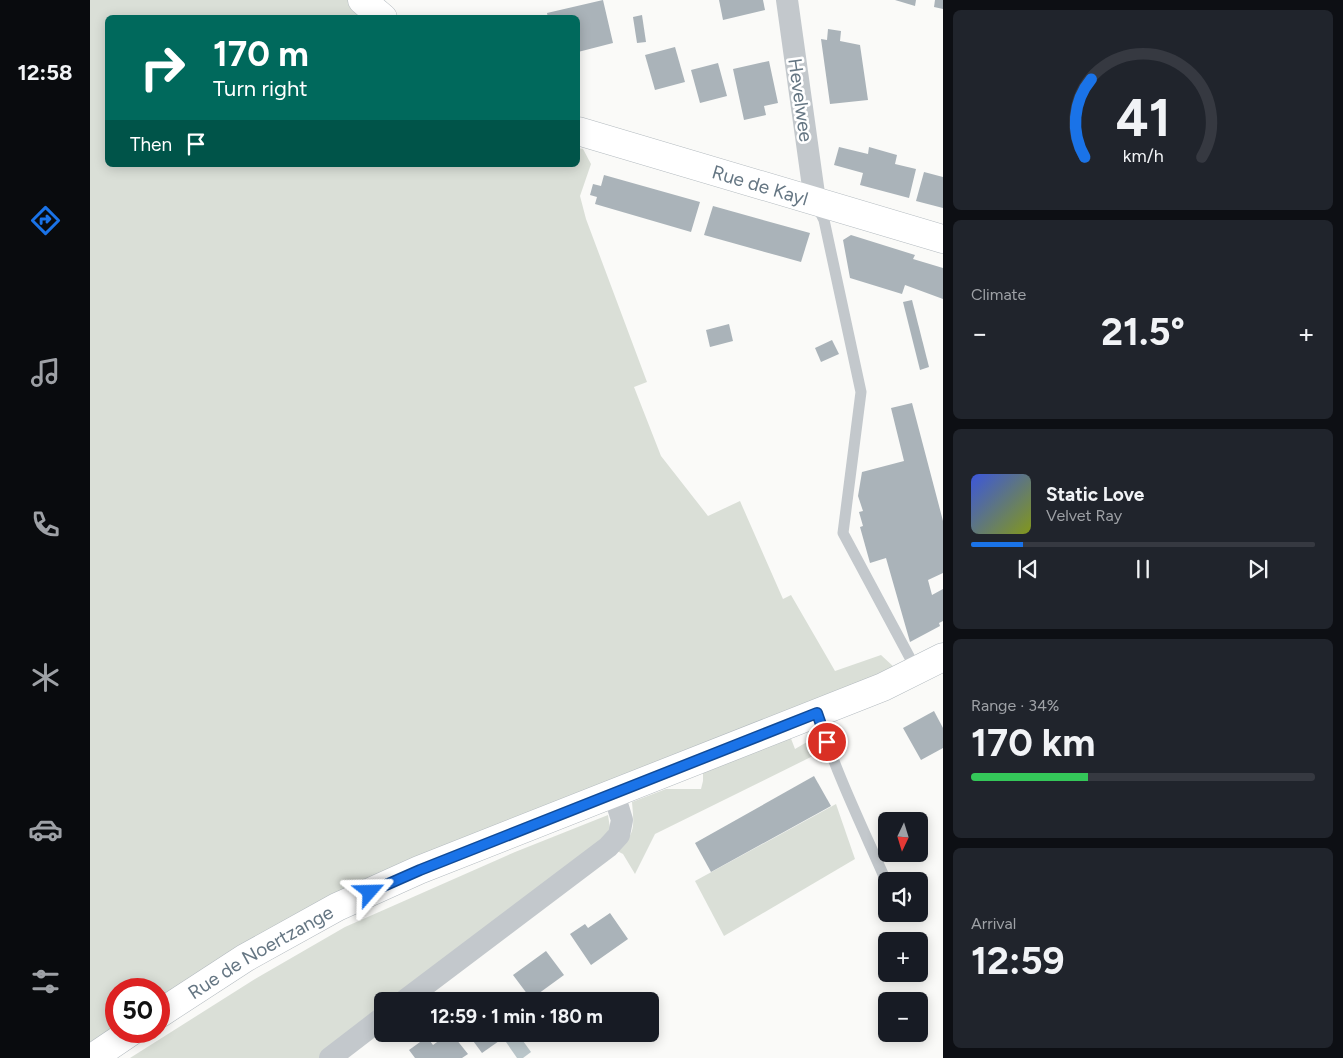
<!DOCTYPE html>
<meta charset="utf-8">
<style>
:root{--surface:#171b24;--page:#20242c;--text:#f1f3f6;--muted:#9ea1a6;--line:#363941;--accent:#1a73e8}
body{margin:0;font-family:Figtree,sans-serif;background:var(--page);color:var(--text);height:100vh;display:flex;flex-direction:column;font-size:19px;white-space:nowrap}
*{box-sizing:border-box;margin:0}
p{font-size:16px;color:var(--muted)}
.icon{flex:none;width:28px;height:28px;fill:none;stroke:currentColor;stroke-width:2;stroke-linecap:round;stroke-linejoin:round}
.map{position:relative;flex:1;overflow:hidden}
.side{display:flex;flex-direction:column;gap:10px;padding:10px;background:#0d0f14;width:400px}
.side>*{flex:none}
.banner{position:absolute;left:15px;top:15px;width:475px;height:152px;border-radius:8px;box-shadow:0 2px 12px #0003;background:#00695c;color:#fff;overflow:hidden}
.needle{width:32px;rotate:184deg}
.buttons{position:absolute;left:788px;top:812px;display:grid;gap:10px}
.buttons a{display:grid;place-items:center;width:50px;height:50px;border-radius:8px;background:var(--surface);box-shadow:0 2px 12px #0003;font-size:25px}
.speed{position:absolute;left:15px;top:978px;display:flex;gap:10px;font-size:25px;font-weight:700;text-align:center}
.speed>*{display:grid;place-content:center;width:65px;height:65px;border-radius:50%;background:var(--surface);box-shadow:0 2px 12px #0003;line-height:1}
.speed .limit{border:8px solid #d22;background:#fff;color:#111}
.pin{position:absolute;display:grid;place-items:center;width:42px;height:42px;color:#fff;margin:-21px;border:2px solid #fff;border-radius:50%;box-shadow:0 1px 5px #0007}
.me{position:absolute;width:55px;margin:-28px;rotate:65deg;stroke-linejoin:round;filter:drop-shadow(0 0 4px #0008)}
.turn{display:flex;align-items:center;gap:18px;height:105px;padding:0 25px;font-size:22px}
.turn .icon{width:65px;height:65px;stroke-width:2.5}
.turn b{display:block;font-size:35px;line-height:42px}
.then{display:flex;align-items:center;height:48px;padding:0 25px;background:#0003;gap:10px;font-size:19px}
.big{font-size:38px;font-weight:700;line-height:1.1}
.side .widget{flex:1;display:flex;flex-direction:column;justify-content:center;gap:8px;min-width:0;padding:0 18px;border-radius:8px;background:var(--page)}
.side .dial{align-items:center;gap:0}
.dial svg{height:130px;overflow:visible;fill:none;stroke:var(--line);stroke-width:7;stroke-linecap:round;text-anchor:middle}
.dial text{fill:var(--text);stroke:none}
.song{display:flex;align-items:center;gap:15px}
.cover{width:60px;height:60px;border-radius:8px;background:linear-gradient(135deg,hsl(230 70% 55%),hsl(70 70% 35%))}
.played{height:5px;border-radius:2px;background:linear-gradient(90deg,var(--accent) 15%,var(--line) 15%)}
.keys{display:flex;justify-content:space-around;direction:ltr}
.heat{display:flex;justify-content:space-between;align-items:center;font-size:28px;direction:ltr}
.charge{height:8px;border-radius:4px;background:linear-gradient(90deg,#34c759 34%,var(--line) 0)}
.trip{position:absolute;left:284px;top:992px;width:285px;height:50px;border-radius:8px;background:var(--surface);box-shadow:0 2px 12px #0003;font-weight:700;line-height:50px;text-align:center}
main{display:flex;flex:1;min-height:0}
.menu{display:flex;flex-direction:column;width:90px;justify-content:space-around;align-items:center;background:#090b0e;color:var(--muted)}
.menu .icon{width:35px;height:35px}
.menu .current{color:var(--accent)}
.menu b{font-size:22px;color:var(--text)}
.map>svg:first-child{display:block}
.green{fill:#dadfd7}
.water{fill:#bbc7cb}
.building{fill:#aab3b9}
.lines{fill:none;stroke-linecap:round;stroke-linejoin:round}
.secondary-casing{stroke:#b3babf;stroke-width:29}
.lane{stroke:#c3c8cc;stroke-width:11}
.street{stroke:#c3c8cc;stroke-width:22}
.secondary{stroke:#fff;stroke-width:28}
.route-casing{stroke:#114b97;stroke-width:12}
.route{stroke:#1a73e8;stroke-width:9}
.labels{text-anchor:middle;stroke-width:5;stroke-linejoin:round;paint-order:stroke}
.street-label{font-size:19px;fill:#657683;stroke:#fff}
</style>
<main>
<nav class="menu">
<b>12:58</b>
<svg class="icon current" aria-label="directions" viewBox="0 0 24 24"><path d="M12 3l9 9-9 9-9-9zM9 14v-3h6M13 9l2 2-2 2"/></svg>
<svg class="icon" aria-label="music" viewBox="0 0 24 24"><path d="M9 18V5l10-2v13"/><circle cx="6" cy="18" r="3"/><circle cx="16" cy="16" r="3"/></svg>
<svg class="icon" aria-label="phone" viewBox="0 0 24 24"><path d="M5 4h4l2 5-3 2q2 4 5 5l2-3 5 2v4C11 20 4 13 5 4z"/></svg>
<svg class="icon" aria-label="climate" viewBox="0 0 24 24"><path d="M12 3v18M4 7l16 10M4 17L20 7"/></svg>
<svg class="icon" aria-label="car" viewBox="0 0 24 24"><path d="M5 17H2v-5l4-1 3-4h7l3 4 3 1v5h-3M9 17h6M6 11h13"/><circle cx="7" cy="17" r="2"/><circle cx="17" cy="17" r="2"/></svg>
<svg class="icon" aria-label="filters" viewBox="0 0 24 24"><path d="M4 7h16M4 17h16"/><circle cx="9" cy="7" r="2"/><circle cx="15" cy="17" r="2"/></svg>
</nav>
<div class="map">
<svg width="853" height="1058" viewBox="0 0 853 1058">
<rect width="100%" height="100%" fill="#fafaf8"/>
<g class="green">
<polygon points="0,0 258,0 279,17 18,18 18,165 488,165 488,148 493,149 501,164 490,196 496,219 557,382 544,387 571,456 618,516 650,501 693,599 701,595 745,671 791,655 805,668 69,999 69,989 26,989 26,1026 0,1042"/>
<path d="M700,736l5,13 12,-7 10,12 -162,80 -20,40 -12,-20 -6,-3c19,-18 17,-24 15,-49l34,-13h35l2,-8v-10z"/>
<polygon points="746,804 765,859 634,936 605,881"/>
<polygon points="518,815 520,828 515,838 314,1001 292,1001 292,1018 240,1058 40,1058 165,979 255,927 425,852"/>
</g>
<polygon class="water" points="428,1034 441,1052 433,1058 427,1058 416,1042"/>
<g class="building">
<polygon points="513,0 523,43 488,52 488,18 458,18 457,13"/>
<polygon points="629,0 673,0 675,10 633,20"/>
<polygon points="805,0 826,0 825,6"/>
<polygon points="845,0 853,0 853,9 844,7"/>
<polygon points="552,15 556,42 547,43 543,17"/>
<polygon points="738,29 751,31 750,41 770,45 778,100 740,104 731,39 737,40"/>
<polygon points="585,47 595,82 565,90 555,55"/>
<polygon points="679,61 688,103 674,106 676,115 654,120 643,69"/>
<polygon points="628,63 637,96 610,103 601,70"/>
<polygon points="749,147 778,154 779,147 807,155 805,164 826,169 819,198 770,185 773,173 744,165"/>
<polygon points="834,172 853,177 853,208 826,201"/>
<polygon points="514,175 610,202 601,232 505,204 507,197 500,195 503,184 511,186"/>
<polygon points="623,206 720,233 711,262 614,235"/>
<polygon points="761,235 825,255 823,259 853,268 853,299 815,285 812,294 760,278 753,240"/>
<polygon points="822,300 839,367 830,370 813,302"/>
<polygon points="639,324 643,341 620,347 616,330"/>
<polygon points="742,340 749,354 731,362 725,348"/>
<polygon points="822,403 853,521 853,573 838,580 842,595 853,589 853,621 849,623 850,626 820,642 796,558 780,563 770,527 773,526 769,512 773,511 768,496 772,472 814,461 801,408"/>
<polygon points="844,711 853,728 853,748 831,760 813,728"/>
<polygon points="724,776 741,806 621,872 605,843"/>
<polygon points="520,913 538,939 501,965 480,934 495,924 498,928"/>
<polygon points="456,951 474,975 441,999 423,975"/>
<polygon points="358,1034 362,1034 378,1054 372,1058 325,1058 319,1050 337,1037 343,1045"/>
<polygon points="378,1034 419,1034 392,1053"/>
</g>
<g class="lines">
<defs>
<g id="secondary">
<polyline points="272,0 293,18"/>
<path id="s1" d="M488,131l365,108"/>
<path id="s2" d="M69,1014l86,-56 92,-51 82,-37 464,-183 60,-30"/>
<polyline points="2,1058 42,1031"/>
</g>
</defs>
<use href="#secondary" class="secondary-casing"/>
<g class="lane">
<polyline points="727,206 734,220 771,392 753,533 827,671"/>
<path d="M727,713c18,58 45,113 69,168"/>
</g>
<g class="street">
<polyline points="697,0 725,201"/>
<polyline points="314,1001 518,847 529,835 532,820 524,794"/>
<polyline points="240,1058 292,1018"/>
</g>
<use href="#secondary" class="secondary"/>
</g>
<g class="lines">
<defs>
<polyline id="route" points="280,892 330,870 727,713 737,742"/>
</defs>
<use href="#route" class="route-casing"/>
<use href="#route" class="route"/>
</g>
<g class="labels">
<g class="street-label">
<text transform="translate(711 100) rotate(82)" y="7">Hevelwee</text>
<text dy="7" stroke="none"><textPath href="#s1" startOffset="190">Rue de Kayl</textPath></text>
<text dy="7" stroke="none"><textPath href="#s2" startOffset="119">Rue de Noertzange</textPath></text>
</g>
</g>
</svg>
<div class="buttons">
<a><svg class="needle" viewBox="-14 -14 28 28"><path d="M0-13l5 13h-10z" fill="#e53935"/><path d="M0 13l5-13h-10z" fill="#9ea1a6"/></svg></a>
<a><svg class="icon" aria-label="sound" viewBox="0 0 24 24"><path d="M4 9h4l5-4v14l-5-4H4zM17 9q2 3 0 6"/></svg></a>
<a>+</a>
<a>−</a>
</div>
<div class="speed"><div class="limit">50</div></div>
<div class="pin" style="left:737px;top:742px;background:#d93025"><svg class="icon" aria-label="arrive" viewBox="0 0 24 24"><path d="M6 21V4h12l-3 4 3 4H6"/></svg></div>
<svg class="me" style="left:280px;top:892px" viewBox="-20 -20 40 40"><path d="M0-17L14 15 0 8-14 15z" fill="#1a73e8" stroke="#fff" stroke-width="4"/></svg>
<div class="trip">12:59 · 1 min · 180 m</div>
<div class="banner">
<div class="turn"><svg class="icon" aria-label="right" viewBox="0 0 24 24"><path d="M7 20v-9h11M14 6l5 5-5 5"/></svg><div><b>170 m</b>Turn right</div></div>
<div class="then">Then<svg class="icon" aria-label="arrive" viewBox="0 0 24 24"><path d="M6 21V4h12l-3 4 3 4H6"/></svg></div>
</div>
</div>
<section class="side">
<div class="widget dial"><svg viewBox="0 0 100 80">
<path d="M14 69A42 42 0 1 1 86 69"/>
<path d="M14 69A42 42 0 0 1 18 21" stroke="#1a73e8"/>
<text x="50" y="56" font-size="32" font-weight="700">41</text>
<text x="50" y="72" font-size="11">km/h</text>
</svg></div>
<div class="widget"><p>Climate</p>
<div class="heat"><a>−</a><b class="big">21.5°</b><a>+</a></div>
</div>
<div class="widget">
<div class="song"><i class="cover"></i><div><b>Static Love</b><p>Velvet Ray</p></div></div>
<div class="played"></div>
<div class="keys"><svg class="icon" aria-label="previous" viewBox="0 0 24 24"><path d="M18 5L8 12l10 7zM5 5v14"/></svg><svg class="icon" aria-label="pause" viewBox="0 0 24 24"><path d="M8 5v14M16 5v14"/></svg><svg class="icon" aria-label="next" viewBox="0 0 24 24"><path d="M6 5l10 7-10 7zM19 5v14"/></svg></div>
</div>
<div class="widget"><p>Range · 34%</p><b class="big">170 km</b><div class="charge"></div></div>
<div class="widget"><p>Arrival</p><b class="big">12:59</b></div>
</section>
</main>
